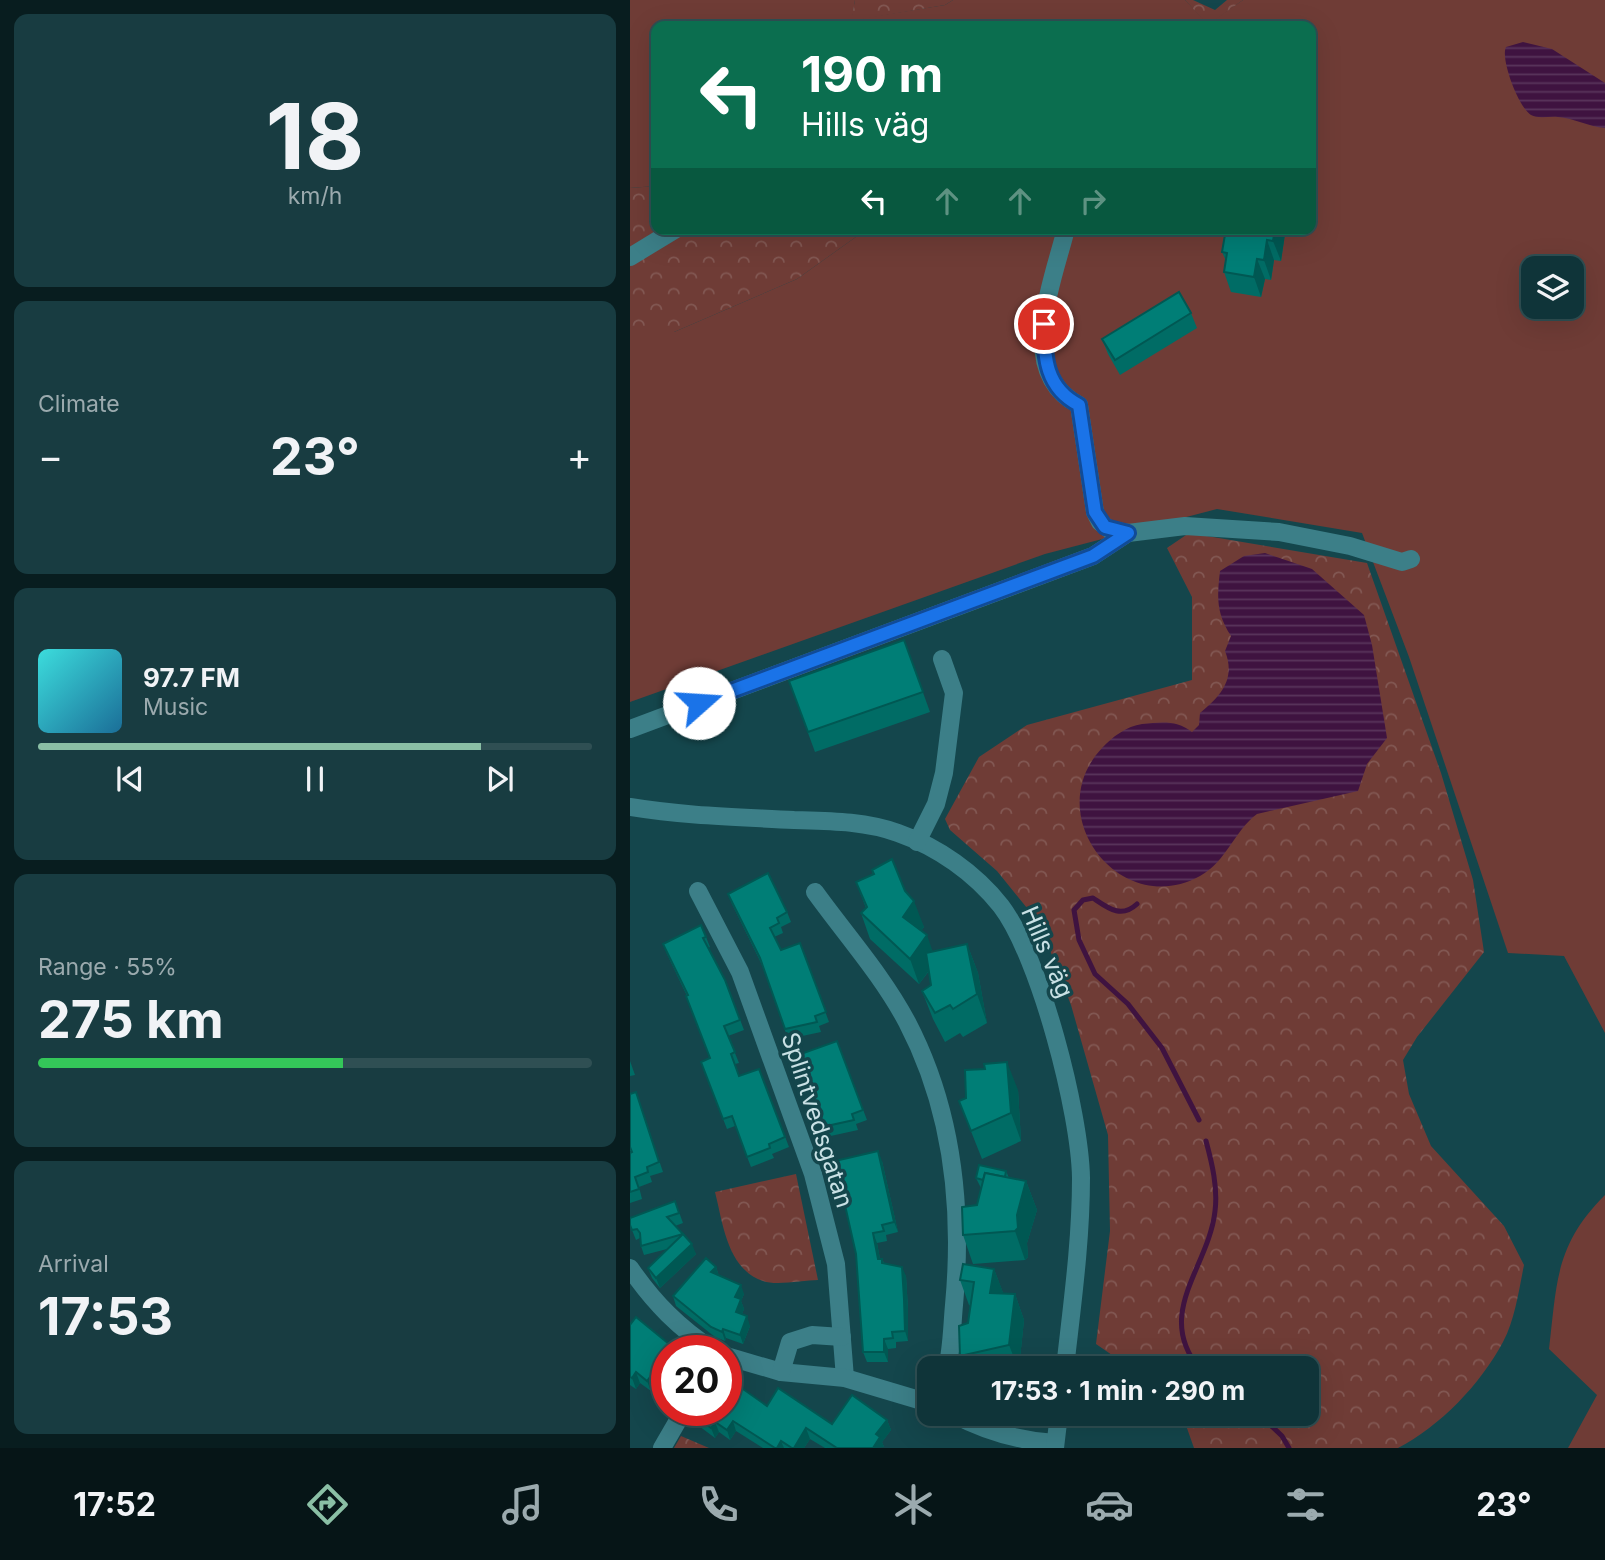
<!DOCTYPE html>
<meta charset="utf-8">
<style>
:root{--surface:#0f3439;--page:#183c41;--text:#f1f3f6;--muted:#9baaae;--line:#2f4f53;--accent:#8abfa5}
body{margin:0;font-family:Inter,sans-serif;background:var(--page);color:var(--text);height:100vh;display:flex;flex-direction:column;font-size:26px;white-space:nowrap}
*{box-sizing:border-box;margin:0}
p{font-size:23px;color:var(--muted)}
.icon{flex:none;width:38px;height:38px;fill:none;stroke:currentColor;stroke-width:2;stroke-linecap:round;stroke-linejoin:round}
.map{position:relative;flex:1;overflow:hidden}
.panel{display:flex;flex-direction:column;gap:14px;padding:14px;background:#081d1f;width:630px}
.panel>*{flex:none}
.guide{position:absolute;left:21px;top:21px;width:665px;height:214px;border-radius:14px;box-shadow:0 7px 28px #0002,0 0 0 2px var(--line);background:#0b6e4f;color:#fff;overflow:hidden}
.buttons{position:absolute;left:891px;top:256px;display:grid;gap:14px}
.buttons a{display:grid;place-items:center;width:63px;height:63px;border-radius:14px;background:var(--surface);box-shadow:0 7px 28px #0002,0 0 0 2px var(--line);font-size:35px}
.speed{position:absolute;left:21px;top:1335px;display:flex;gap:14px;font-size:35px;font-weight:700;text-align:center}
.speed>*{display:grid;place-content:center;width:91px;height:91px;border-radius:50%;background:var(--surface);box-shadow:0 7px 28px #0002,0 0 0 2px var(--line);line-height:1}
.speed .limit{border:10px solid #d22;background:#fff;color:#111}
.pin{position:absolute;display:grid;place-items:center;width:60px;height:60px;color:#fff;margin:-30px;border:4px solid #fff;border-radius:50%;box-shadow:0 2px 7px #0007}
.me{position:absolute;width:77px;margin:-38px;rotate:71deg;stroke-linejoin:round;filter:drop-shadow(0 0 5px #0008)}
.turn{display:flex;align-items:center;gap:24px;height:147px;padding:0 35px;font-size:32px}
.turn .icon{width:91px;height:91px;stroke-width:2.5}
.turn b{display:block;font-size:49px;line-height:60px}
.lanes{display:flex;align-items:center;height:66px;padding:0 35px;background:#0003;justify-content:center;gap:35px;direction:ltr}
.lanes .off{opacity:.35}
.big{font-size:52px;font-weight:700;line-height:1.1}
.panel .tile{flex:1;display:flex;flex-direction:column;justify-content:center;gap:10px;min-width:0;padding:0 24px;border-radius:14px;background:var(--page)}
.panel .dial{align-items:center;gap:0}
.dial b{font-size:91px;line-height:1}
.song{display:flex;align-items:center;gap:21px}
.cover{width:84px;height:84px;border-radius:10px;background:linear-gradient(135deg,hsl(180 70% 55%),hsl(200 70% 35%))}
.played{height:7px;border-radius:4px;background:linear-gradient(90deg,var(--accent) 80%,var(--line) 80%)}
.keys{display:flex;justify-content:space-around;direction:ltr}
.heat{display:flex;justify-content:space-between;align-items:center;font-size:38px;direction:ltr}
.charge{height:10px;border-radius:5px;background:linear-gradient(90deg,#34c759 55%,var(--line) 0)}
.trip{position:absolute;left:287px;top:1356px;width:402px;height:70px;border-radius:14px;background:var(--surface);box-shadow:0 7px 28px #0002,0 0 0 2px var(--line);font-weight:700;line-height:70px;text-align:center}
.dock{display:flex;height:112px;justify-content:space-around;align-items:center;background:#061517;color:var(--muted)}
.dock .icon{width:49px;height:49px}
.dock .selected{color:var(--accent)}
.dock b{font-size:32px;color:var(--text)}
main{display:flex;flex:1;min-height:0}
.map>svg:first-child{display:block}
.grass{fill:#6f3c36;fill-rule:evenodd}
.forest{fill:url(#forest-crowns)}
.water{fill:url(#water-rules)}
.lines{fill:none;stroke-linecap:round;stroke-linejoin:round}
.stream{stroke:#3f1340;stroke-width:5}
.minor{stroke:#3c7f88;stroke-width:18}
.wall{fill:#006c65}
.shaded-wall{fill:#005853}
.building{fill:#007e76;stroke:#005853;stroke-width:2}
.route-casing{stroke:#114b97;stroke-width:18}
.route{stroke:#1a73e8;stroke-width:12}
.labels{text-anchor:middle;stroke-width:7;stroke-linejoin:round;paint-order:stroke}
.street-label{font-size:24px;fill:#c9e1e5;stroke:#14464c}
</style>
<main>
<section class="panel">
<div class="tile dial"><b>18</b><p>km/h</p></div>
<div class="tile"><p>Climate</p>
<div class="heat"><a>−</a><b class="big">23°</b><a>+</a></div>
</div>
<div class="tile">
<div class="song"><i class="cover"></i><div><b>97.7 FM</b><p>Music</p></div></div>
<div class="played"></div>
<div class="keys"><svg class="icon" aria-label="previous" viewBox="0 0 24 24"><path d="M18 5L8 12l10 7zM5 5v14"/></svg><svg class="icon" aria-label="pause" viewBox="0 0 24 24"><path d="M8 5v14M16 5v14"/></svg><svg class="icon" aria-label="next" viewBox="0 0 24 24"><path d="M6 5l10 7-10 7zM19 5v14"/></svg></div>
</div>
<div class="tile"><p>Range · 55%</p><b class="big">275 km</b><div class="charge"></div></div>
<div class="tile"><p>Arrival</p><b class="big">17:53</b></div>
</section>
<div class="map">
<svg width="975" height="1448" viewBox="0 0 975 1448">
<defs>
<pattern id="forest-crowns" width="20" height="18" patternUnits="userSpaceOnUse" patternTransform="scale(1.75)"><rect width="20" height="18" fill="#6f3c36"/><path d="M2 6a3 3 0 1 1 6 0M12 15a3 3 0 1 1 6 0" fill="none" stroke="#825853"/></pattern>
<pattern id="water-rules" width="6" height="5" patternUnits="userSpaceOnUse" patternTransform="scale(1.75)"><rect width="6" height="5" fill="#3f1340"/><path d="M0 2.5h6" fill="none" stroke="#59355b"/></pattern>
</defs>
<rect width="100%" height="100%" fill="#14464c"/>
<g class="grass">
<path d="M0,0h225l-3,20 93,-15 8,-5h232l23,24 35,-24h362v1033l-41,-77 -56,-3 -99,-296 -47,-124 -145,-24 -172,45 -415,148v-370h44l123,-53 70,-50h444v-203h-655v160l-26,2zM903,268h39v38h-39z"/>
<path d="M975,1195v253h-37l29,-53 -48,-46c8,-67 6,-104 56,-154z"/>
</g>
<g class="forest">
<polygon points="225,0 323,0 315,5 221,21"/>
<polygon points="555,0 563,0 585,10 597,0 613,0 578,25"/>
<polygon points="26,186 26,229 237,229 167,279 44,332 0,332 0,188"/>
<path d="M559,533l178,30 74,210 32,107 11,72 -67,85 -14,23 6,34 22,52 73,80 20,39c-5,24 -9,55 -21,77 -23,43 -63,84 -105,106h-204l-12,-34h125v-46h-176l-35,-24 14,-113 -2,-96 -37,-130 -31,-81 -43,-53 -47,-41 -5,-11 34,-62 48,-32 165,-45v-83l-25,-49z"/>
<path d="M166,1174l22,106c-15,0 -41,6 -55,1 -36,-12 -40,-58 -48,-89z"/>
<polygon points="51,1436 79,1448 44,1448"/>
</g>
<g class="water">
<path d="M893,42l29,7 53,34v45c-16,-1 -31,-10 -47,-11 -9,-1 -20,2 -27,-2 -12,-7 -31,-56 -25,-68z"/>
<path d="M635,553l47,16 52,46 8,30 15,93 -20,26 -9,27 -101,23c-23,17 -30,47 -57,62 -79,44 -161,-61 -98,-128 10,-11 25,-22 40,-24 20,-2 35,-4 50,8l7,-7 1,-12c21,-17 36,-34 25,-62l6,-15c-15,-23 -14,-39 -11,-65l24,-15z"/>
</g>
<g class="lines">
<g class="stream">
<path d="M507,904c-16,15 -29,4 -44,-6l-10,2 -9,10 5,30 16,34 33,30 34,44 37,72"/>
<path d="M569,1368c-45,-55 10,-101 16,-157 3,-23 -3,-48 -9,-70"/>
<polyline points="629,1414 652,1436 659,1448"/>
</g>
<g class="minor">
<path d="M436,229c-13,52 -51,144 13,176l16,107 5,10 10,8 18,3 57,-7 94,6 71,14 52,16 9,-3"/>
<polyline points="0,257 46,229"/>
<polyline points="0,729 463,556 498,533"/>
<path d="M0,807c54,9 109,10 164,13 35,1 71,1 104,13 40,14 77,40 103,73 39,51 79,207 80,272 0,64 -9,127 -16,190"/>
<polyline points="287,842 306,804 314,773 324,693 312,659"/>
<polyline points="68,891 110,972 183,1174 206,1264 215,1378"/>
<path d="M185,892c31,43 67,83 92,130 46,88 56,186 47,283 -2,21 -2,43 -7,63"/>
<path d="M0,1268c24,35 49,60 84,83"/>
<polyline points="96,1356 151,1372 215,1378 299,1403"/>
<polyline points="151,1372 160,1342 182,1335 212,1337"/>
<path d="M323,1414c32,17 66,27 102,29"/>
<polyline points="32,1448 54,1410"/>
<polyline points="425,1448 429,1414"/>
</g>
</g>
<g class="wall">
<polygon points="655,234 651,261 644,260 641,280 635,279 631,297 601,292 594,272 596,261 592,252"/>
<polygon points="561,313 567,328 490,375 478,354 472,339"/>
<polygon points="274,640 300,712 185,752 159,681"/>
<polygon points="242,870 275,891 294,927 291,931 303,952 337,944 348,973 357,1023 333,1037 330,1033 315,1042 303,1019 292,991 301,985 299,971 289,984 240,939 231,913 236,908 226,882 243,875"/>
<polygon points="98,894 157,912 161,922 151,927 153,933 144,937 151,950 170,943 199,1022 189,1026 191,1032 158,1039 133,967 102,904"/>
<polygon points="76,937 80,947 78,948 95,980 114,1030 98,1036 109,1063 105,1064 109,1076 129,1069 159,1147 142,1154 144,1158 121,1167 105,1126 97,1129 71,1062 80,1058 57,996 37,954 33,944"/>
<polygon points="207,1041 237,1120 226,1124 228,1130 196,1137 165,1056"/>
<polygon points="0,1061 5,1075 0,1076"/>
<polygon points="388,1090 391,1141 352,1159 329,1101"/>
<polygon points="6,1092 33,1172 20,1176 22,1182 9,1187 12,1199 0,1203 0,1153 2,1153 1,1151 0,1151 0,1094"/>
<polygon points="252,1161 268,1232 256,1235 257,1241 247,1243 250,1259 252,1259 254,1263 276,1276 278,1309 278,1341 266,1342 266,1348 258,1349 258,1362 237,1362 233,1352 226,1254"/>
<polygon points="376,1171 379,1178 396,1181 407,1210 397,1243 398,1257 395,1260 343,1264 333,1235 347,1205 351,1188 346,1178"/>
<polygon points="45,1201 53,1223 45,1226 66,1254 30,1288 22,1278 18,1268 37,1249 14,1255 11,1246 10,1238 6,1240 0,1225"/>
<polygon points="86,1267 89,1276 114,1294 111,1301 114,1309 112,1314 120,1326 113,1344 96,1338 95,1341 85,1337 46,1306 43,1296"/>
<polygon points="364,1269 373,1293 385,1294 394,1320 389,1368 334,1368 330,1356 338,1323 341,1306 339,1305 330,1280"/>
<polygon points="0,1325 39,1344 42,1351 37,1351 34,1366 36,1371 21,1391 10,1383 6,1389 0,1385"/>
<polygon points="100,1380 137,1406 202,1424 257,1420 261,1430 252,1442 254,1447 195,1448 180,1439 174,1448 133,1448 106,1431 100,1440 89,1432 85,1438 61,1420 58,1410"/>
</g>
<g class="shaded-wall">
<polygon points="645,229 654,229 655,234 651,261 643,241"/>
<polygon points="637,240 644,260 641,280 634,260"/>
<polygon points="627,259 635,279 631,297 624,277"/>
<polygon points="284,901 294,927 282,943 273,917"/>
<polygon points="297,935 306,961 289,984 280,959"/>
<polygon points="337,944 348,973 357,1023 347,994"/>
<polygon points="377,1062 388,1090 391,1141 381,1113"/>
<polygon points="248,1151 252,1161 268,1232 264,1222"/>
<polygon points="396,1181 407,1210 397,1243 398,1257 395,1260 385,1231 387,1215"/>
<polygon points="243,1233 247,1243 252,1269 248,1259"/>
<polygon points="62,1244 66,1254 30,1288 26,1278"/>
<polygon points="86,1267 89,1276 81,1272"/>
<polygon points="272,1267 276,1276 278,1309 278,1341 275,1331"/>
<polygon points="364,1269 374,1295 360,1293"/>
<polygon points="111,1285 114,1294 111,1301 114,1309 109,1322 106,1312 105,1297"/>
<polygon points="385,1294 394,1320 389,1368 388,1368 379,1345"/>
<polygon points="117,1316 120,1326 113,1344 110,1335"/>
<polygon points="93,1329 96,1338 95,1341 92,1332"/>
<polygon points="254,1339 258,1349 258,1362 254,1352"/>
<polygon points="39,1344 42,1351 37,1351 37,1362 34,1366 36,1371 21,1391 17,1381 28,1358"/>
<polygon points="6,1372 10,1383 6,1389 2,1378"/>
<polygon points="257,1420 261,1430 252,1442 254,1447 243,1448 246,1434"/>
<polygon points="103,1421 106,1431 100,1440 97,1430"/>
<polygon points="85,1422 89,1432 85,1438 81,1428"/>
<polygon points="176,1428 180,1439 174,1448 164,1448"/>
<polygon points="151,1441 154,1448 147,1448"/>
</g>
<g class="building">
<polygon points="596,229 645,229 643,241 637,240 634,260 627,259 624,277 594,272 597,253 592,252"/>
<polygon points="549,292 561,313 485,360 472,339"/>
<polygon points="274,640 293,692 178,732 159,681"/>
<polygon points="262,859 275,891 284,901 273,917 297,935 280,959 231,913 237,907 226,882 244,874 242,870"/>
<polygon points="138,873 157,912 147,918 149,923 140,928 151,950 170,943 196,1012 185,1016 187,1022 155,1029 130,958 98,894"/>
<polygon points="71,925 76,937 73,938 95,980 110,1020 94,1026 105,1052 101,1054 109,1076 129,1069 155,1137 139,1144 140,1148 117,1157 102,1116 93,1119 71,1062 80,1058 56,996 58,995 33,944"/>
<polygon points="337,944 347,994 323,1009 320,1005 305,1013 292,991 301,985 296,953"/>
<polygon points="207,1041 233,1110 222,1114 224,1120 192,1127 165,1056"/>
<polygon points="377,1062 381,1113 341,1131 329,1101 336,1098 335,1070 355,1069 354,1064"/>
<polygon points="6,1092 29,1162 17,1167 18,1172 5,1177 9,1189 0,1192 0,1153 2,1152 0,1147 0,1094"/>
<polygon points="248,1151 264,1222 252,1225 254,1231 243,1233 248,1259 252,1259 252,1263 272,1267 274,1299 275,1331 262,1332 263,1338 254,1339 254,1352 233,1352 226,1254 205,1161"/>
<polygon points="349,1165 376,1171 375,1177 355,1173 353,1180 346,1178"/>
<polygon points="355,1173 396,1181 387,1215 388,1228 385,1231 333,1235 332,1207 347,1205"/>
<polygon points="45,1201 49,1213 37,1217 53,1234 11,1246 10,1233 7,1229 2,1230 0,1225 0,1218"/>
<polygon points="53,1234 62,1244 26,1278 18,1268"/>
<polygon points="76,1258 86,1267 81,1272 111,1285 105,1297 111,1299 106,1312 117,1316 110,1335 93,1329 92,1332 81,1327 43,1296"/>
<polygon points="333,1264 364,1269 360,1293 385,1294 379,1345 330,1356 329,1326 338,1323 344,1282 330,1280"/>
<polygon points="6,1317 39,1344 28,1358 32,1361 17,1381 6,1372 2,1378 0,1377 0,1325"/>
<polygon points="96,1377 137,1406 148,1388 202,1424 222,1395 257,1420 246,1434 250,1437 243,1448 207,1448 176,1428 164,1448 162,1448 151,1441 147,1448 145,1448 103,1421 97,1430 85,1422 81,1428 58,1410 96,1410"/>
</g>
<g class="lines">
<defs>
<path id="route" d="M69,703l394,-147 35,-23 -23,-6 -10,-15 -16,-107c-33,-17 -35,-47 -35,-81"/>
</defs>
<use href="#route" class="route-casing"/>
<use href="#route" class="route"/>
</g>
<g class="labels">
<g class="street-label">
<text transform="translate(417 952) rotate(67)" y="8">Hills väg</text>
<text transform="translate(187 1120) rotate(72)" y="8">Splintvedsgatan</text>
</g>
</g>
</svg>
<div class="buttons">
<a><svg class="icon" aria-label="layers" viewBox="0 0 24 24"><path d="M12 4l9 5-9 5-9-5zM3 14l9 5 9-5"/></svg></a>
</div>
<div class="speed"><div class="limit">20</div></div>
<div class="pin" style="left:414px;top:324px;background:#d93025"><svg class="icon" aria-label="arrive" viewBox="0 0 24 24"><path d="M6 21V4h12l-3 4 3 4H6"/></svg></div>
<svg class="me" style="left:69px;top:703px" viewBox="-20 -20 40 40"><circle r="19" fill="#fff"/><path d="M0-13L10 11 0 6-10 11z" fill="#1a73e8"/></svg>
<div class="trip">17:53 · 1 min · 290 m</div>
<div class="guide">
<div class="turn"><svg class="icon" aria-label="left" viewBox="0 0 24 24"><path d="M17 20v-9H6M10 6l-5 5 5 5"/></svg><div><b>190 m</b>Hills väg</div></div>
<div class="lanes"><svg class="icon" aria-label="left" viewBox="0 0 24 24"><path d="M17 20v-9H6M10 6l-5 5 5 5"/></svg><svg class="icon off" aria-label="ahead" viewBox="0 0 24 24"><path d="M12 20V5M6 11l6-6 6 6"/></svg><svg class="icon off" aria-label="ahead" viewBox="0 0 24 24"><path d="M12 20V5M6 11l6-6 6 6"/></svg><svg class="icon off" aria-label="right" viewBox="0 0 24 24"><path d="M7 20v-9h11M14 6l5 5-5 5"/></svg></div>
</div>
</div>
</main>
<nav class="dock">
<b>17:52</b>
<svg class="icon selected" aria-label="directions" viewBox="0 0 24 24"><path d="M12 3l9 9-9 9-9-9zM9 14v-3h6M13 9l2 2-2 2"/></svg>
<svg class="icon" aria-label="music" viewBox="0 0 24 24"><path d="M9 18V5l10-2v13"/><circle cx="6" cy="18" r="3"/><circle cx="16" cy="16" r="3"/></svg>
<svg class="icon" aria-label="phone" viewBox="0 0 24 24"><path d="M5 4h4l2 5-3 2q2 4 5 5l2-3 5 2v4C11 20 4 13 5 4z"/></svg>
<svg class="icon" aria-label="climate" viewBox="0 0 24 24"><path d="M12 3v18M4 7l16 10M4 17L20 7"/></svg>
<svg class="icon" aria-label="car" viewBox="0 0 24 24"><path d="M5 17H2v-5l4-1 3-4h7l3 4 3 1v5h-3M9 17h6M6 11h13"/><circle cx="7" cy="17" r="2"/><circle cx="17" cy="17" r="2"/></svg>
<svg class="icon" aria-label="filters" viewBox="0 0 24 24"><path d="M4 7h16M4 17h16"/><circle cx="9" cy="7" r="2"/><circle cx="15" cy="17" r="2"/></svg>
<b>23°</b>
</nav>
